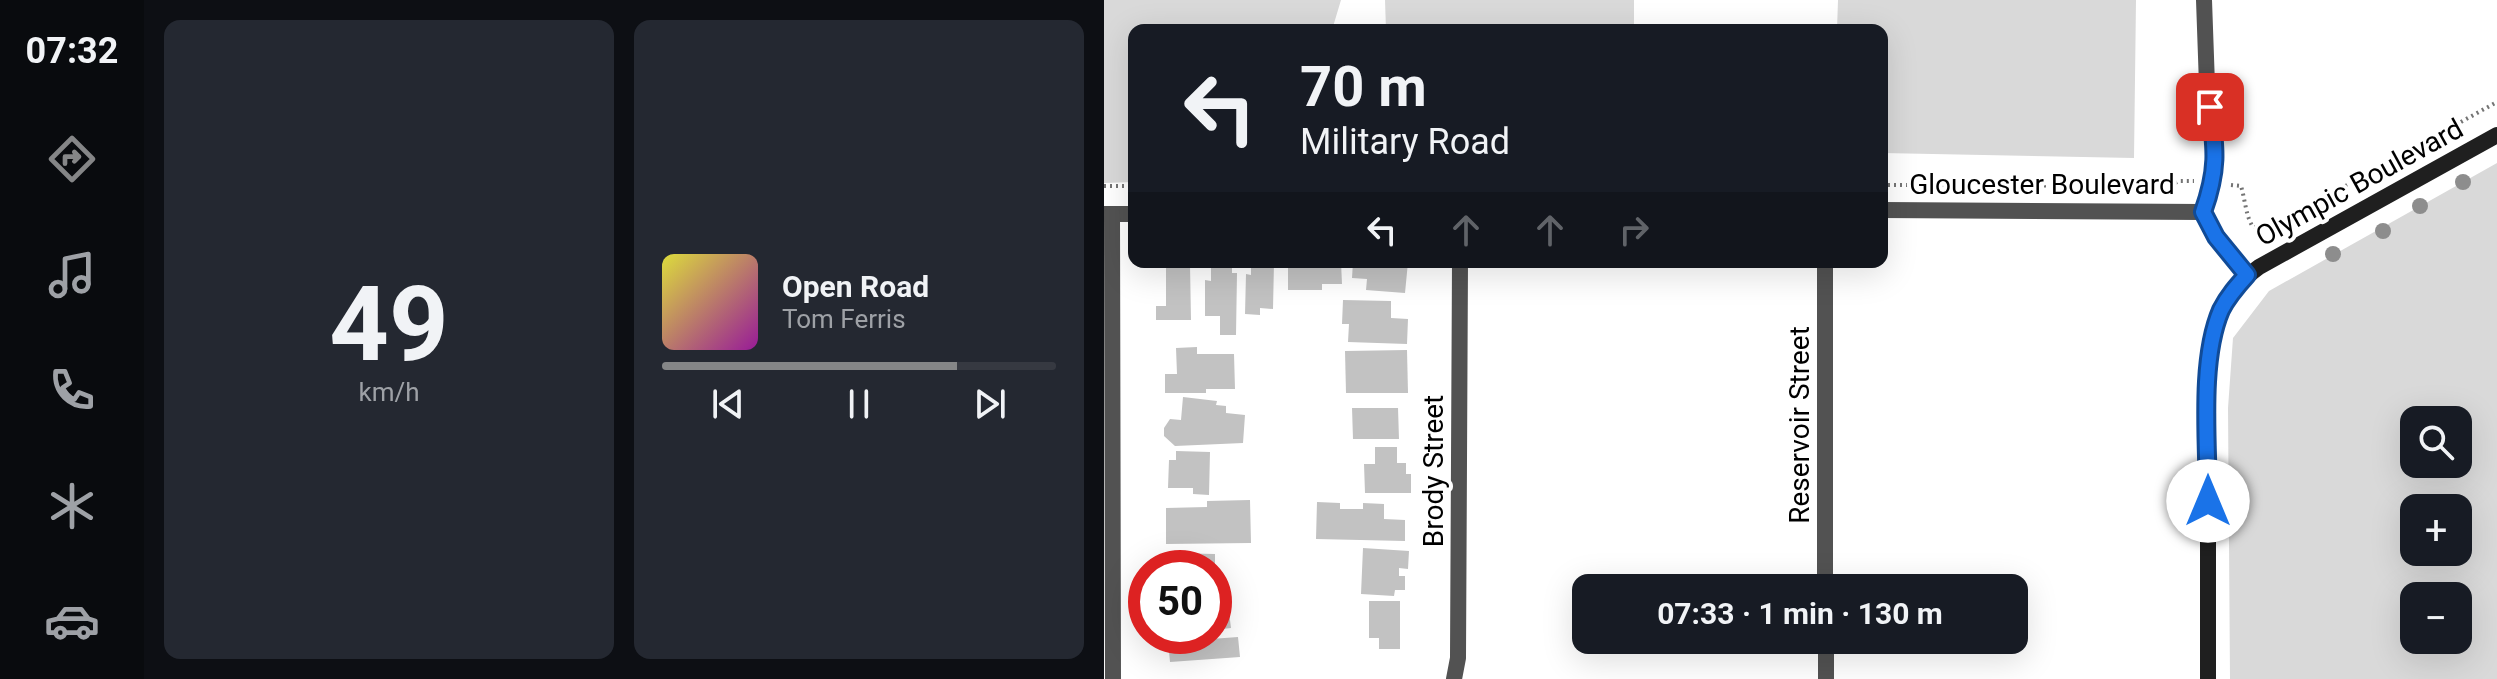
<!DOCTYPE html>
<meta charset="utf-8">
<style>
:root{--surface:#171b24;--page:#242831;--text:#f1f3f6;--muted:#9ea1a6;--line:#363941;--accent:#858687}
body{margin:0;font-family:Roboto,sans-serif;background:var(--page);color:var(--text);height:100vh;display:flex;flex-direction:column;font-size:30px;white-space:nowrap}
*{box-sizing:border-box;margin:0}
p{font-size:26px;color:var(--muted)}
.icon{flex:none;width:44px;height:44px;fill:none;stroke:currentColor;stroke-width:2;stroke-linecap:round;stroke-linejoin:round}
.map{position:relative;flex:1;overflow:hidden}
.drawer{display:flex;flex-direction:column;gap:20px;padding:20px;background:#0d0f14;width:960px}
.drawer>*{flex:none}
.top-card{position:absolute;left:24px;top:24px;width:760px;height:244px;border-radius:16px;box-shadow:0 8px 32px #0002;background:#171b24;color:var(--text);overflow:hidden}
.controls{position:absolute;left:1296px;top:406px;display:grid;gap:16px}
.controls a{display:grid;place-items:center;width:72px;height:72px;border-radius:16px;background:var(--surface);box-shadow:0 8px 32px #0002;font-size:40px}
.speed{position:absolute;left:24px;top:550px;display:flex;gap:16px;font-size:40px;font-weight:700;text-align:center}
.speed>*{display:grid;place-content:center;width:104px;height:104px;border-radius:50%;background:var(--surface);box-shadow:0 8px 32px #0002;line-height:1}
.speed .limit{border:12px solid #d22;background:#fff;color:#111}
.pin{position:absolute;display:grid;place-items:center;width:68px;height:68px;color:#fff;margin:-34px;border-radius:16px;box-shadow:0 4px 12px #0006}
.me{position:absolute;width:88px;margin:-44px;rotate:0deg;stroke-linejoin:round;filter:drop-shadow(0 0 6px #0008)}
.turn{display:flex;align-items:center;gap:28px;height:168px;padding:0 40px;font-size:36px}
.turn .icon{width:104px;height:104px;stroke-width:2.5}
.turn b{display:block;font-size:56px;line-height:68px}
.lanes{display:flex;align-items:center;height:76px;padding:0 40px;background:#0003;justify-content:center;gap:40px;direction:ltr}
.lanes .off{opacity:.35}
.drawer .widget{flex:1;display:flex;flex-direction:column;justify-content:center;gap:12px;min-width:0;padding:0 28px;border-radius:16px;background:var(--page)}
.drawer .dial{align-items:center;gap:0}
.dial b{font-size:104px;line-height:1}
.song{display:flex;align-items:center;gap:24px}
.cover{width:96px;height:96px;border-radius:12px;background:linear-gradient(135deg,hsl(60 70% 55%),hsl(300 70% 35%))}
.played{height:8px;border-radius:4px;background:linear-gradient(90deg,var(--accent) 75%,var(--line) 75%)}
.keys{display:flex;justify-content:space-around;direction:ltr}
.drawer .tiles{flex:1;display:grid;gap:20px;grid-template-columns:repeat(2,1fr)}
.trip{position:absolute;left:468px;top:574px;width:456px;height:80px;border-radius:16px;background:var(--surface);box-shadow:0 8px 32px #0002;font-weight:700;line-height:80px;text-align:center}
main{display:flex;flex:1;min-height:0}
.menu{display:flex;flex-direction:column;width:144px;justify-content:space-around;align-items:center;background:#090b0e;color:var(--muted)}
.menu .icon{width:56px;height:56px}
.menu .active{color:var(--accent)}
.menu b{font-size:36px;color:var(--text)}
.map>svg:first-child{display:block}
.green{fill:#d9d9d9;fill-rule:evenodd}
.building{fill:#c2c2c2}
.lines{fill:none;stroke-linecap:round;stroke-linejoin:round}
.path{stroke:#747474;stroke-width:4;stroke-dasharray:2 4;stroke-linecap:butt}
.street{stroke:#525252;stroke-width:16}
.secondary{stroke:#1f1f1f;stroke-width:16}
.tree{fill:#8d8d8d}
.route-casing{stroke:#114b97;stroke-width:20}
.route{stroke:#1a73e8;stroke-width:14}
.labels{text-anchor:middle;stroke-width:8;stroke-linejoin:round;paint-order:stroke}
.street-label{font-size:28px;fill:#000;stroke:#fff}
</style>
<main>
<nav class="menu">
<b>07:32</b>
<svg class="icon active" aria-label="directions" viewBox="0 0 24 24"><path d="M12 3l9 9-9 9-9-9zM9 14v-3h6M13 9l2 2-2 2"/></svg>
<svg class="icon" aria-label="music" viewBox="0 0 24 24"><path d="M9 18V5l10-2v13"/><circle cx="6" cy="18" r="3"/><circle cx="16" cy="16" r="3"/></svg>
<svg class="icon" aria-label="phone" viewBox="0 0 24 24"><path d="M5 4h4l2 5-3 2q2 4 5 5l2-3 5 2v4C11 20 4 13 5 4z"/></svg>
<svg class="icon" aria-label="climate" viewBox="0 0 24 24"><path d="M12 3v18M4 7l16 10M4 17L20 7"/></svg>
<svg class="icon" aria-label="car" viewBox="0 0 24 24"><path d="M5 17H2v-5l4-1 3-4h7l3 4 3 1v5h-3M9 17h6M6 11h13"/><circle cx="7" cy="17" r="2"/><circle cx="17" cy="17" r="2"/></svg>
</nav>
<section class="drawer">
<div class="tiles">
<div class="widget dial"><b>49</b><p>km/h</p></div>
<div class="widget">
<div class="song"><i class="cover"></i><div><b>Open Road</b><p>Tom Ferris</p></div></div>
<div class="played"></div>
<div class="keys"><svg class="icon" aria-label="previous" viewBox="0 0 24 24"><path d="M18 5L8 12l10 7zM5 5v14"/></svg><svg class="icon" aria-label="pause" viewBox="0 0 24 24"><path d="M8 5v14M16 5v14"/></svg><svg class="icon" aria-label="next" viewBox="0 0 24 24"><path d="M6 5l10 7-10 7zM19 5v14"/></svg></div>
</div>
</div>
</section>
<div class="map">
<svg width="1393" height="679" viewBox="0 0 1393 679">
<rect width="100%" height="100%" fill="#fff"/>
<g class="green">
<polygon points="0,0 237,0 228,30 30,30 30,182 0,183"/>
<polygon points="281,0 530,0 530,30 282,30"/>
<polygon points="734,0 1032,0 1030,158 778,153 778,30 733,30"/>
<path d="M1393,163v516h-267l-2,-271 5,-70 36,-47zM1354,420v44h-44v-44zM1354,508v44h-44v-44zM1310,596h44v44h-44z"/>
</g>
<g class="building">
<polygon points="73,262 86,265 87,320 52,320 52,306 62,306 62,265"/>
<polygon points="107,262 128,262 128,273 133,273 132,335 116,335 116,316 101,316 101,280 107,281"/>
<polygon points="147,262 170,262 169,309 156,308 156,315 141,314 142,274 147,275"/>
<polygon points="184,262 237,262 238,284 218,284 218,290 184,290"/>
<polygon points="249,262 304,262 301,293 262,290 263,279 248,278"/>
<polygon points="239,300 287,301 287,318 304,319 303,344 244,342 245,324 238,324"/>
<polygon points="93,347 93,354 130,354 131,389 102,389 102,393 61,393 61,374 73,374 72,348"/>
<polygon points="303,350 304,393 242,393 241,351"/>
<polygon points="79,397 113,401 112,405 122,406 122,413 141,415 139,443 71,446 60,436 60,428 66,419 77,420"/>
<polygon points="248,408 294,408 295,439 249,439"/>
<polygon points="271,447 293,447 293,463 302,463 302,474 307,474 307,493 261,493 260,464 271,464"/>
<polygon points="72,451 106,452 105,495 89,494 89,488 64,488 65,460 72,460"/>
<polygon points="146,500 147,543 62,544 62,508 103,507 103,501"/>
<polygon points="213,502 236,503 236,509 259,509 259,503 280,504 280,519 301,520 301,541 212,539"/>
<polygon points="259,548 305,551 304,569 295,568 295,576 301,576 301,590 291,590 290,596 257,594"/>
<polygon points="67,553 111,554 111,568 67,568"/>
<polygon points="265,601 296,601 296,649 275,649 275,638 265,638"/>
<polygon points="124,604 127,628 110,630 110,605"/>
<polygon points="74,636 106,636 107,639 134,637 136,657 66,662 64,641 74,640"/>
</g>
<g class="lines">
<g class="path">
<polyline points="778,185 1065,186 1075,181 1090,181"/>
<path d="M1127,185l10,1c4,13 5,31 12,41l9,1 11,-2 224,-124"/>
<polyline points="0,186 30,186"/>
</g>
<g class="street">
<polyline points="1100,0 1103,85 1112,150 1109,182 1099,212 1112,237 1143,275"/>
<polyline points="778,210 1099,212"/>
<polyline points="0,214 30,214"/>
<polyline points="8,214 9,679"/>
<polyline points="721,262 721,588"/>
<polyline points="722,640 722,679"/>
<polyline points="350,679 354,658 356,262"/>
</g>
<path class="secondary" d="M1104,679v-296c3,-48 9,-86 51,-116l238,-132"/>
</g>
<g class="tree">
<circle cx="1359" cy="182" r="8"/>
<circle cx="1316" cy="206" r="8"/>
<circle cx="1279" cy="231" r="8"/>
<circle cx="1229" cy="254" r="8"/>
</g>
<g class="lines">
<defs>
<path id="route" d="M1104,501c0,-56 -9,-140 13,-191 7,-14 16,-24 26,-35l-31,-38 -13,-25c15,-42 13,-62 7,-105"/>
</defs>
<use href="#route" class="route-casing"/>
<use href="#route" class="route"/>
</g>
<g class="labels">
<g class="street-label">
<text transform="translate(1255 182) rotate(-29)" y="10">Olympic Boulevard</text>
<text x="938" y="194">Gloucester Boulevard</text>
<text transform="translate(695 425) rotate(-90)" y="10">Reservoir Street</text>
<text transform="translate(329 471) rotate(-90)" y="10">Brody Street</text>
</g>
</g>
</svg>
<div class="controls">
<a><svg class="icon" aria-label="search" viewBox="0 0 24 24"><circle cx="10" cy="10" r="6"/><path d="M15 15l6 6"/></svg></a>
<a>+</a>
<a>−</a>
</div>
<div class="speed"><div class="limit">50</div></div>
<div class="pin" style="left:1106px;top:107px;background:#d93025"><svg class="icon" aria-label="arrive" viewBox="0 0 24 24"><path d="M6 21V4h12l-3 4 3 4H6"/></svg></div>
<svg class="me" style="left:1104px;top:501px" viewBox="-20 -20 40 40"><circle r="19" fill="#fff"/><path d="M0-13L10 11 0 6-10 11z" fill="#1a73e8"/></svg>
<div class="trip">07:33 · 1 min · 130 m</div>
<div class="top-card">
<div class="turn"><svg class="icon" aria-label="left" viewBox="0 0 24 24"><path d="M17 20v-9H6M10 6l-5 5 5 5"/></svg><div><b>70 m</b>Military Road</div></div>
<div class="lanes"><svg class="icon" aria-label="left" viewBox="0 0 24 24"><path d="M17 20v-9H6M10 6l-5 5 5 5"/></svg><svg class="icon off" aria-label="ahead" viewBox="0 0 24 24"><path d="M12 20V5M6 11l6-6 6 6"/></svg><svg class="icon off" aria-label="ahead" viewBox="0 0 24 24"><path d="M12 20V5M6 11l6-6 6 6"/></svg><svg class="icon off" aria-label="right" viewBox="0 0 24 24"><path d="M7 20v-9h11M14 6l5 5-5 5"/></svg></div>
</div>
</div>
</main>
